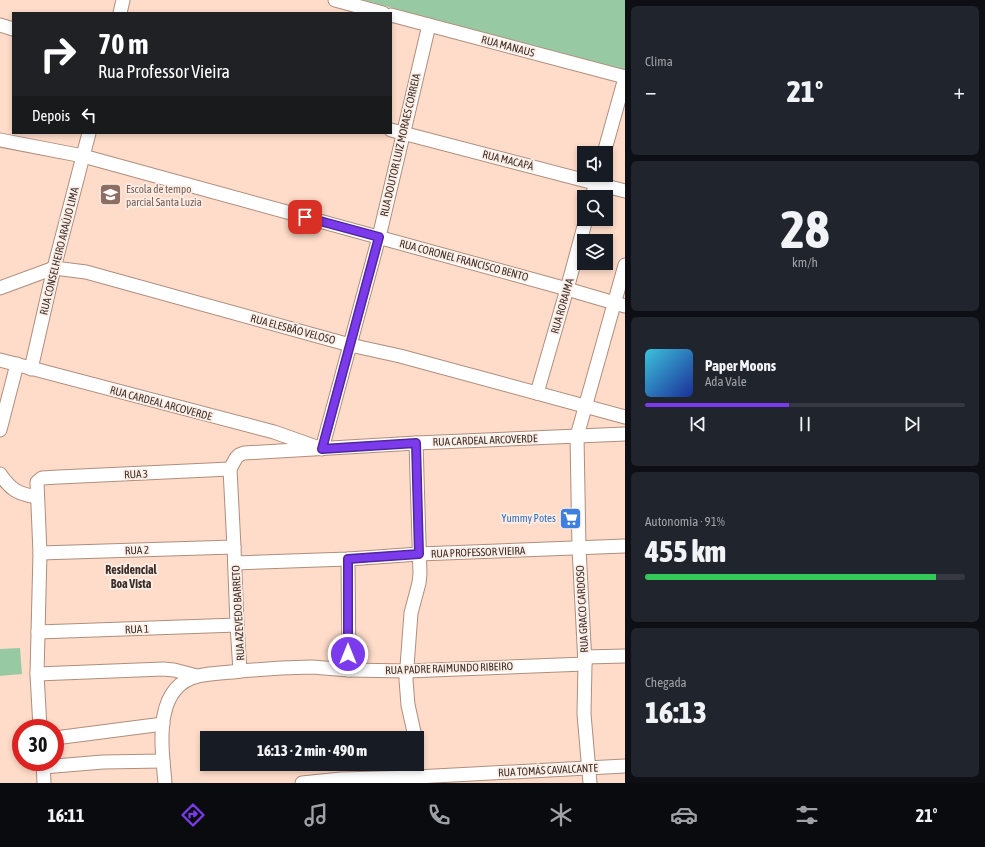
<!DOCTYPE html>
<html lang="pt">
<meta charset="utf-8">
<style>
:root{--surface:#171b24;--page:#20242c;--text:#f1f3f6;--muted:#9ea1a6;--line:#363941;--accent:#7c3aed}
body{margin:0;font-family:"Asap Condensed",sans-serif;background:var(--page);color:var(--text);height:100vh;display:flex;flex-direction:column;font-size:15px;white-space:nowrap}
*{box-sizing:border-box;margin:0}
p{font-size:13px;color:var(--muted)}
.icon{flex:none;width:22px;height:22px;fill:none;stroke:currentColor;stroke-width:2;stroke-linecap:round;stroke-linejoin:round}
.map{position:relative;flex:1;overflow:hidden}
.sheet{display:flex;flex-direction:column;gap:6px;padding:6px;background:#0d0f14;width:360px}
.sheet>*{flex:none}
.top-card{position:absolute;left:12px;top:12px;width:380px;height:122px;border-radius:0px;box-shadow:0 2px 6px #0003;background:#202124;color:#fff;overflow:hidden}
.controls{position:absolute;left:577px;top:146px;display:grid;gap:8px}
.controls a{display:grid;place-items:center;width:36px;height:36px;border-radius:0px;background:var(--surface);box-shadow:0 2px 6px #0003;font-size:20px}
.speed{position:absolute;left:12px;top:719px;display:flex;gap:8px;font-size:20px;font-weight:700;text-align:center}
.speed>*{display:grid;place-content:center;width:52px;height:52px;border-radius:50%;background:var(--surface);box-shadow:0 2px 6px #0003;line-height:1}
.speed .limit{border:6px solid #d22;background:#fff;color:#111}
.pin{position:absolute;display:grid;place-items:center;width:34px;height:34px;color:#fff;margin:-17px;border-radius:8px;box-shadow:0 2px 6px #0006}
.me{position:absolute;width:44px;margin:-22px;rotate:0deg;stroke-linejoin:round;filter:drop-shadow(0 0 3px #0008)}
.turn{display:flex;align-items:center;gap:14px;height:84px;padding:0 20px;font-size:18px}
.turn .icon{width:52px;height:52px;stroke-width:2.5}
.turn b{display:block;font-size:28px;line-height:34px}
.then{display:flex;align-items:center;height:38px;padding:0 20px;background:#0003;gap:8px;font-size:15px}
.big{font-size:30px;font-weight:800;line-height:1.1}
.sheet .tile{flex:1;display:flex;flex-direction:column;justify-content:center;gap:6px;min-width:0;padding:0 14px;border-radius:6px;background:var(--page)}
.sheet .dial{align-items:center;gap:0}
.dial b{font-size:52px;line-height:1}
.song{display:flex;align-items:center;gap:12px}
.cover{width:48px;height:48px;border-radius:6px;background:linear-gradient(135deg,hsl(190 70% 55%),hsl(230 70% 35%))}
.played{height:4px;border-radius:2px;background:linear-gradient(90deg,var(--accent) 45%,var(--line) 45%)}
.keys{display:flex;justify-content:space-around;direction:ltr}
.heat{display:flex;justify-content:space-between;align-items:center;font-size:22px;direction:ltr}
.charge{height:6px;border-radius:3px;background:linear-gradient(90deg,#34c759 91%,var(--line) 0)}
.trip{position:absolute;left:200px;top:731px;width:224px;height:40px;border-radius:0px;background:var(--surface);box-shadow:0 2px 6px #0003;font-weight:800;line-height:40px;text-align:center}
.tab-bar{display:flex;height:64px;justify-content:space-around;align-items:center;background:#090b0e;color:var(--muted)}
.tab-bar .icon{width:28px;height:28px}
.tab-bar .active{color:var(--accent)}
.tab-bar b{font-size:18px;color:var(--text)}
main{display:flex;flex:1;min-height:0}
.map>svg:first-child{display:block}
.green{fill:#97caa3}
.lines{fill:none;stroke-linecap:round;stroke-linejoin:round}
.minor-casing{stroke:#ae8e7d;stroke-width:15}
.minor{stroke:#fff;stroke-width:13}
.route-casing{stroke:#51269a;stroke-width:10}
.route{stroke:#7c3aed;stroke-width:7}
.labels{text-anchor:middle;stroke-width:3.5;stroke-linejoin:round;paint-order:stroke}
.street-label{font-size:11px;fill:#3c2f28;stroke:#fceee6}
.education-label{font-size:11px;fill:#785e54;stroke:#fceee6;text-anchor:start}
.shop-label{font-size:11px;fill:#366cbe;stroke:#fceee6;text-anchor:end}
.neighbourhood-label{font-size:12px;font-weight:bold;fill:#3c2f28;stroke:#fceee6}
</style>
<main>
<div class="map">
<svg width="625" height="783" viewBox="0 0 625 783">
<rect width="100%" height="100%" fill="#fedcc9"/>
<g class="green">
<polygon points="363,0 625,0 625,70"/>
<polygon points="20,648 22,674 0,676 0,649"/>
</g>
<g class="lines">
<defs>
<g id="minor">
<polyline points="335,0 383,13"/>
<polyline points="120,13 123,0"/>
<polyline points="391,15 625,77"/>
<polyline points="0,25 13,29"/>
<polyline points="391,130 625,191"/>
<polyline points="0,140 83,156 567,289 625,306"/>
<polyline points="604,153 625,78"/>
<polyline points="592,197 598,175"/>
<polyline points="0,288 54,268 86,272 350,345 400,356 625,417"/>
<polyline points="0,360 274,432 322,449 379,237 429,25"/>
<polyline points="31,369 54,268 89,133"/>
<polyline points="537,393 567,289 586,219"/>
<polyline points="0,430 17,364"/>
<path d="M0,474c11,16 18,20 37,23"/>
<polyline points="40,553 234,547"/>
<polyline points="348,559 349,670"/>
<polyline points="235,563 348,559 419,554 625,546"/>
<polyline points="38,632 237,625"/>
<polyline points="585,657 625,656"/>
<polyline points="240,671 281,668 312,667 349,670 407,671 585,664"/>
<polyline points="37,674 163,669 174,670 197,676"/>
<polyline points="40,728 37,674 40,553 37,482 42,478 59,477 230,469"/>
<polyline points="55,738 163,724"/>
<polyline points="414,738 414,732 408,705 406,680 411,613 419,583 420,574 416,443"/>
<polyline points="43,762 44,783"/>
<polyline points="415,764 415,783"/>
<polyline points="43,767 103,762 163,761"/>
<path d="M165,783c-3,-35 -13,-96 33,-107 13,-3 29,-3 42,-5l-3,-46 -3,-78 -4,-78 6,-11 3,-3 5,-2 172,-10 209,-9"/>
<polyline points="302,783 341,779 416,777 625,766"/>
<polyline points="590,783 584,714 585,664 579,548 577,436 625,265"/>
</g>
</defs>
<use href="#minor" class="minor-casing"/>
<use href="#minor" class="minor"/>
</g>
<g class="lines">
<defs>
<polyline id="route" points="305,217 379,237 322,449 416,443 419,554 348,559 348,654"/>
</defs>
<use href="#route" class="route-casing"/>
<use href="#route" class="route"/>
</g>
<defs>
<symbol id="school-square" viewBox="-11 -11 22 22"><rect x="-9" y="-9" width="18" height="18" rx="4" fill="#8d6e63" stroke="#fceee6"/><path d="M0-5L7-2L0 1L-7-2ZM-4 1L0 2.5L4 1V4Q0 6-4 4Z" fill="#fff"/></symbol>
<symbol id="supermarket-square" viewBox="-11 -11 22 22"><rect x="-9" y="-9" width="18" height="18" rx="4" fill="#3f7fe0" stroke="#fceee6"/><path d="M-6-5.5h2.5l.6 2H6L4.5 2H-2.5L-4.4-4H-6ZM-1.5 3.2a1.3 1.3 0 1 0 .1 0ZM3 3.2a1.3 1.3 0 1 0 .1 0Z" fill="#fff"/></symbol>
</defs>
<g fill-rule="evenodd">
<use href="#school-square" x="98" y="182" width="25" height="25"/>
<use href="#supermarket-square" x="558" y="506" width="25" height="25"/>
</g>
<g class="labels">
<g class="street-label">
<text transform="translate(508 46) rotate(15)" y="4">RUA MANAUS</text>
<text transform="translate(400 145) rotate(-77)" y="4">RUA DOUTOR LUIZ MORAES CORREIA</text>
<text transform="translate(508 160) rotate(14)" y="4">RUA MACAPÁ</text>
<text transform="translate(59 251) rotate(-76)" y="4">RUA CONSELHEIRO ARAÚJO LIMA</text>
<text transform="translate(464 260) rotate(15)" y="4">RUA CORONEL FRANCISCO BENTO</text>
<text transform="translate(562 306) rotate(-74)" y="4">RUA RORAIMA</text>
<text transform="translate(293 329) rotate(15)" y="4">RUA ELESBÃO VELOSO</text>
<text transform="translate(161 403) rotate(15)" y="4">RUA CARDEAL ARCOVERDE</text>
<text transform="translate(485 440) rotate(-2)" y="4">RUA CARDEAL ARCOVERDE</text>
<text transform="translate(136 474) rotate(-3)" y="4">RUA 3</text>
<text transform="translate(137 550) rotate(-2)" y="4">RUA 2</text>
<text transform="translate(478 552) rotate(-2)" y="4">RUA PROFESSOR VIEIRA</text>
<text transform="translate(582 609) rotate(-93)" y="4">RUA GRACO CARDOSO</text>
<text transform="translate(238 613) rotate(-93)" y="4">RUA AZEVEDO BARRETO</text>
<text transform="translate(137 629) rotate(-2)" y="4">RUA 1</text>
<text transform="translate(449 668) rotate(-2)" y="4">RUA PADRE RAIMUNDO RIBEIRO</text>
<text transform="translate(548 770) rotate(-3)" y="4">RUA TOMÁS CAVALCANTE</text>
</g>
<g class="education-label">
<text x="126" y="193">Escola de tempo<tspan x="126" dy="13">parcial Santa Luzia</tspan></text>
</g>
<g class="shop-label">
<text x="556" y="522">Yummy Potes</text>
</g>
<g class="neighbourhood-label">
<text x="131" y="574">Residencial<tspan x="131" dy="14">Boa Vista</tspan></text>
</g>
</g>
</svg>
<div class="controls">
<a><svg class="icon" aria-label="sound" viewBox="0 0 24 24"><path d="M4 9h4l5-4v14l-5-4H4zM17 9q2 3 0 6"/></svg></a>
<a><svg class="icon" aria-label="search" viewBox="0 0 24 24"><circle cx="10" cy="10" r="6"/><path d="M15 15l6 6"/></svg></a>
<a><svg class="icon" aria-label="layers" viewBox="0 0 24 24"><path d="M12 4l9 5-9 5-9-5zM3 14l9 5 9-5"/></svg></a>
</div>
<div class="speed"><div class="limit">30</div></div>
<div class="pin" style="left:305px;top:217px;background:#d93025"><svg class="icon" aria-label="arrive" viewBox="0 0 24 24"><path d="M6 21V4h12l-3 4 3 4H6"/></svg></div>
<svg class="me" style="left:348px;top:654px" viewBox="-20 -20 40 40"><circle r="17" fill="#7c3aed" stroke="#fff" stroke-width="3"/><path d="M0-11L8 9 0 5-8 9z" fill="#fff"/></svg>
<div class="trip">16:13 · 2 min · 490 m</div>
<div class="top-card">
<div class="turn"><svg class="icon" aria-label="right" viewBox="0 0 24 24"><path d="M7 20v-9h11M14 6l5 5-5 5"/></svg><div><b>70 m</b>Rua Professor Vieira</div></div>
<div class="then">Depois<svg class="icon" aria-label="left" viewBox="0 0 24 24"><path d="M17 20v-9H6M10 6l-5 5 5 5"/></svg></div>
</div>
</div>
<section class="sheet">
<div class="tile"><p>Clima</p>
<div class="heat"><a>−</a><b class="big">21°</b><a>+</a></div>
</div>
<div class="tile dial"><b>28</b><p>km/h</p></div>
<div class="tile">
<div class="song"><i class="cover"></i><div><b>Paper Moons</b><p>Ada Vale</p></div></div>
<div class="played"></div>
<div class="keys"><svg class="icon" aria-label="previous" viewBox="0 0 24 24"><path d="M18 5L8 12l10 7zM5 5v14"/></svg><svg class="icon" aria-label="pause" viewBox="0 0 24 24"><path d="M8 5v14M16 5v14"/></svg><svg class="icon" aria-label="next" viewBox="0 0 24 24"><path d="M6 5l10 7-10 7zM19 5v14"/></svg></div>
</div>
<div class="tile"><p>Autonomia · 91%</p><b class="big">455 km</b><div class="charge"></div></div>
<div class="tile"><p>Chegada</p><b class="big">16:13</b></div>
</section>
</main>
<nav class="tab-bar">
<b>16:11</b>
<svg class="icon active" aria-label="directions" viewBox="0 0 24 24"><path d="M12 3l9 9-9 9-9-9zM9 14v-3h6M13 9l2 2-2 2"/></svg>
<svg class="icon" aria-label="music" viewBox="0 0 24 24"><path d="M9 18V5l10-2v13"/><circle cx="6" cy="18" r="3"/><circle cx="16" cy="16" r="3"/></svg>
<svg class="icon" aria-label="phone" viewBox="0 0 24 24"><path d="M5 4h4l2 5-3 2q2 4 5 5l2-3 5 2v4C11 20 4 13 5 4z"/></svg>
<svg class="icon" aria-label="climate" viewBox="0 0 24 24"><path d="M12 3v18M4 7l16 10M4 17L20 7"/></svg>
<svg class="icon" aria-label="car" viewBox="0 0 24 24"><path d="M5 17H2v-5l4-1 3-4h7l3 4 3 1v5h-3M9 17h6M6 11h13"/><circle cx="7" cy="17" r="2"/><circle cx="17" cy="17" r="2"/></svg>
<svg class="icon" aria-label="filters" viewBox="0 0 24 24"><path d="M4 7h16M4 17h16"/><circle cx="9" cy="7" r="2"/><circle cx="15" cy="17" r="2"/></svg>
<b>21°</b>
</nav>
